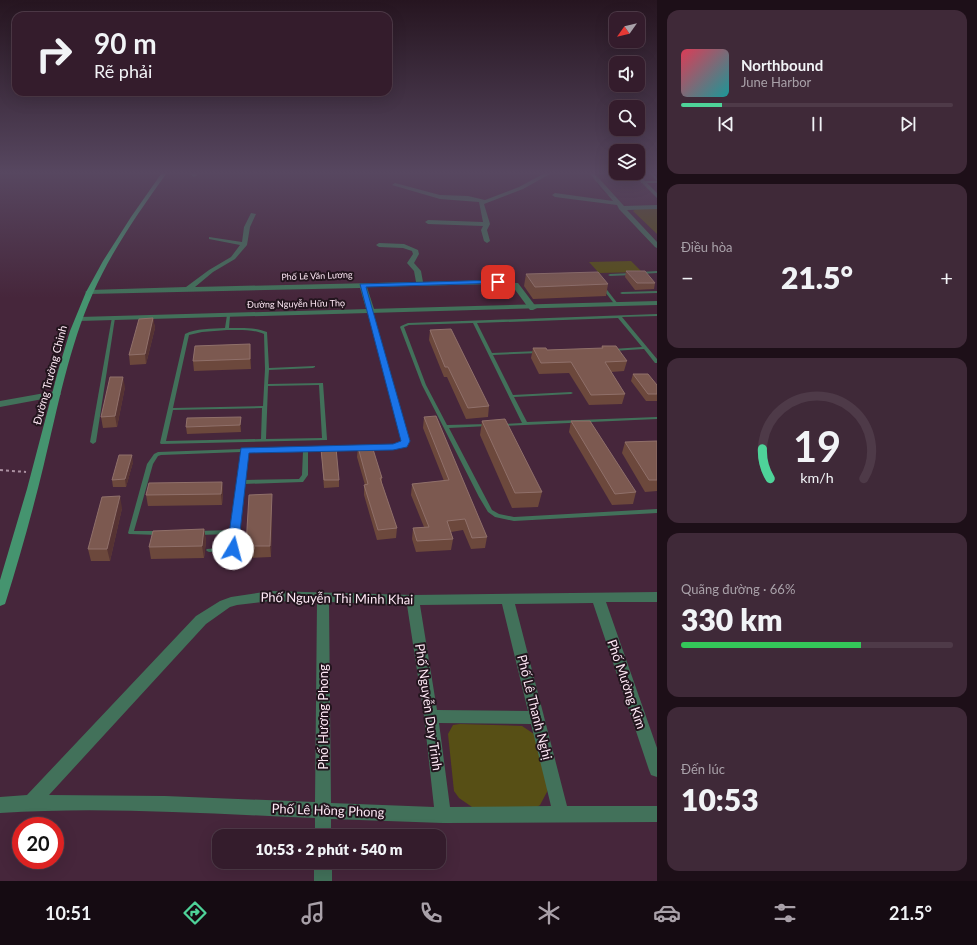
<!DOCTYPE html>
<html lang="vi">
<meta charset="utf-8">
<style>
:root{--surface:#341c2c;--page:#3f2938;--text:#f1f3f6;--muted:#a9a1a9;--line:#4e3a48;--accent:#4ed399}
body{margin:0;font-family:Lato,sans-serif;background:var(--page);color:var(--text);height:100vh;display:flex;flex-direction:column;font-size:15px;white-space:nowrap}
*{box-sizing:border-box;margin:0}
p{font-size:13px;color:var(--muted)}
.icon{flex:none;width:22px;height:22px;fill:none;stroke:currentColor;stroke-width:2;stroke-linecap:round;stroke-linejoin:round}
.map{position:relative;flex:1;overflow:hidden}
.panel{display:flex;flex-direction:column;gap:10px;padding:10px;background:#1d0f18;width:320px}
.panel>*{flex:none}
.banner{position:absolute;left:12px;top:12px;width:380px;height:84px;border-radius:12px;box-shadow:0 4px 16px #0002,0 0 0 1px var(--line);background:#341c2c;color:var(--text);overflow:hidden}
.needle{width:26px;rotate:236deg}
.controls{position:absolute;left:609px;top:12px;display:grid;gap:8px}
.controls a{display:grid;place-items:center;width:36px;height:36px;border-radius:8px;background:var(--surface);box-shadow:0 4px 16px #0002,0 0 0 1px var(--line);font-size:20px}
.speed{position:absolute;left:12px;top:817px;display:flex;gap:8px;font-size:20px;font-weight:700;text-align:center}
.speed>*{display:grid;place-content:center;width:52px;height:52px;border-radius:50%;background:var(--surface);box-shadow:0 4px 16px #0002,0 0 0 1px var(--line);line-height:1}
.speed .limit{border:6px solid #d22;background:#fff;color:#111}
.pin{position:absolute;display:grid;place-items:center;width:34px;height:34px;color:#fff;margin:-17px;border-radius:8px;box-shadow:0 2px 6px #0006}
.me{position:absolute;width:44px;margin:-22px;rotate:8deg;stroke-linejoin:round;filter:drop-shadow(0 0 3px #0008)}
.turn{display:flex;align-items:center;gap:14px;height:84px;padding:0 16px;font-size:18px}
.turn .icon{width:52px;height:52px;stroke-width:2.5}
.turn b{display:block;font-size:28px;line-height:34px}
.big{font-size:30px;font-weight:800;line-height:1.1}
.panel .tile{flex:1;display:flex;flex-direction:column;justify-content:center;gap:6px;min-width:0;padding:0 14px;border-radius:12px;background:var(--page)}
.panel .dial{align-items:center;gap:0}
.dial svg{height:104px;overflow:visible;fill:none;stroke:var(--line);stroke-width:7;stroke-linecap:round;text-anchor:middle}
.dial text{fill:var(--text);stroke:none}
.song{display:flex;align-items:center;gap:12px}
.cover{width:48px;height:48px;border-radius:6px;background:linear-gradient(135deg,hsl(350 70% 55%),hsl(180 70% 35%))}
.played{height:4px;border-radius:2px;background:linear-gradient(90deg,var(--accent) 15%,var(--line) 15%)}
.keys{display:flex;justify-content:space-around;direction:ltr}
.heat{display:flex;justify-content:space-between;align-items:center;font-size:22px;direction:ltr}
.charge{height:6px;border-radius:3px;background:linear-gradient(90deg,#34c759 66%,var(--line) 0)}
.trip{position:absolute;left:212px;top:829px;width:234px;height:40px;border-radius:12px;background:var(--surface);box-shadow:0 4px 16px #0002,0 0 0 1px var(--line);font-weight:800;line-height:40px;text-align:center}
.tabs{display:flex;height:64px;justify-content:space-around;align-items:center;background:#150b12;color:var(--muted)}
.tabs .icon{width:28px;height:28px}
.tabs .current{color:var(--accent)}
.tabs b{font-size:18px;color:var(--text)}
main{display:flex;flex:1;min-height:0}
.map>svg:first-child{display:block}
.green{fill:#574f15}
.lines{fill:none;stroke-linecap:round;stroke-linejoin:round}
.path{stroke:#ab90a1;stroke-width:2;stroke-dasharray:3 3;stroke-linecap:butt}
.service{fill:#42715a;fill-rule:evenodd}
.minor{fill:#42715a;fill-rule:evenodd}
.tertiary{fill:#42715a;fill-rule:evenodd}
.secondary{fill:#45946f;fill-rule:evenodd}
.wall{fill:#6c483c}
.shaded-wall{fill:#563333}
.building{fill:#7c5950;stroke:#90706a}
.route{fill:#1a73e8;stroke:#114b97}
.labels{text-anchor:middle;stroke-width:4;stroke-linejoin:round;paint-order:stroke}
.far-street-label{font-size:9px;fill:#fee8f5;stroke:#23151e}
.street-label{font-size:11px;fill:#fee8f5;stroke:#23151e}
.near-street-label{font-size:13px;fill:#fee8f5;stroke:#23151e}
</style>
<main>
<div class="map">
<svg width="657" height="881" viewBox="0 0 657 881">
<rect width="100%" height="100%" fill="#46263b"/>
<g class="green">
<polygon points="636,209 657,209 657,234 633,211"/>
<polygon points="631,261 642,272 599,273 589,262"/>
<polygon points="460,724 522,726 534,734 548,790 540,805 534,809 472,807 459,798 454,791 448,734 453,725"/>
</g>
<g class="lines">
<polyline class="path" points="0,470 26,472"/>
<g class="service">
<polygon points="650,174 653,174 657,178 657,181"/>
<rect x="641" y="181" width="16" height="2"/>
<polygon points="657,271 657,273 640,274 638,273 640,272"/>
<polygon points="632,273 633,273 633,275 610,276 608,275 610,274"/>
<polygon points="602,286 604,286 618,304 618,306 616,306 602,288"/>
<polygon points="657,291 657,293 622,294 620,293 622,292"/>
<path d="M370,311h2l1,1 35,126 -3,8 -12,3 -85,2v24l-5,7 -60,2 -7,65 -1,1 -2,1 -24,1 -2,-1 -1,-1 1,-1 23,-2 2,-13 -34,1 -2,-1 -1,-1 1,-1 2,-1 34,-1 9,-78 -80,3 -3,1 -5,8 -19,67h24l2,1 1,1 -1,1 -2,1 -29,-1 -1,-1 19,-69 7,-10 4,-2 84,-3 2,-1 2,1 147,-4 8,-1 3,-6 -35,-126zM303,451l-1,24 -3,4 -56,1 3,-28z"/>
<polygon points="657,314 657,316 622,317 657,359 657,363 655,363 644,349 612,351 611,350 613,349 642,347 618,318 477,323 492,353 539,351 541,352 539,353 493,355 513,395 571,392 573,393 571,394 514,397 527,422 657,417 657,419 500,426 500,424 502,424 522,423 473,323 409,325 404,327 426,385 447,425 488,424 490,425 488,426 449,428 492,510 499,514 514,517 657,509 657,513 514,521 495,517 488,512 479,497 422,385 400,327 401,326 408,323"/>
<path d="M227,315h2l1,1 -1,12c13,0 26,-1 38,4l2,36 46,-2v1l-2,1 -44,2 -1,14 55,-1 4,56v1l-166,4 -1,-1 25,-109c11,-6 27,-5 40,-6zM227,330c12,0 26,-1 37,4l1,35 -2,37 -90,2 16,-73 13,-3zM319,385l3,53 -56,1 2,-53zM262,408l-1,31 -95,2 7,-31z"/>
<polygon points="112,317 113,317 115,318 96,442 93,444 90,442"/>
</g>
<g class="minor">
<polygon points="190,174 196,174 197,175 194,177"/>
<polygon points="543,174 550,174 523,189 484,204 490,224 487,230 490,241 487,243 484,241 481,230 483,226 428,224 425,222 428,220 483,222 479,202 440,199 392,185 395,183 440,195 468,196 485,200 519,187"/>
<polygon points="590,174 595,174 624,206 657,205 657,209 627,210 657,242 657,248 655,247 619,209 617,205 555,197 552,195 555,193 613,201"/>
<polygon points="633,174 638,174 657,193 657,198"/>
<polygon points="251,213 256,214 250,227 247,245 235,259 213,272 195,287 416,282 414,271 407,263 413,254 412,251 403,248 379,247 376,245 379,243 404,244 418,250 419,254 414,263 421,271 423,282 498,280 515,283 518,283 537,308 533,310 530,310 513,287 498,284 367,287 375,312 371,314 367,312 360,288 89,294 85,292 89,290 186,287 209,270 231,257 240,245 209,239 209,237 242,242 244,227"/>
<polygon points="56,391 59,392 61,394 59,396 0,407 0,401"/>
<path d="M270,591l143,4 244,-3v10h-51l51,146v29l-6,-2 -2,-5 -56,-167 -78,1 52,202h90v16l-214,1 -112,-4v17h-16v-18c-105,-4 -211,-12 -315,-5v-16l27,-2 169,-179 24,-15 11,-4zM270,601l47,1 -2,200 -150,-6 -116,-1 157,-171 24,-17 7,-2zM329,602l78,3 17,111 10,91 -103,-4zM502,604l26,107 -91,-1 -17,-105zM439,723l92,1 20,82 -101,1z"/>
<rect x="314" y="862" width="18" height="19"/>
</g>
<polygon class="tertiary" points="657,301 657,305 79,321 75,319 79,317"/>
<path class="secondary" d="M161,174h5c-27,38 -54,76 -73,119 -24,54 -35,113 -49,171 -11,46 -24,92 -38,137l-1,3 -5,2v-26l27,-91 31,-118 12,-40 16,-39 17,-31 28,-44z"/>
</g>
<g class="wall">
<polygon points="626,271 655,283 654,289 635,290 625,277"/>
<polygon points="526,274 608,284 606,296 533,299 524,286"/>
<polygon points="153,318 155,328 146,364 130,365 129,355"/>
<polygon points="430,330 489,406 488,417 466,419 447,377 444,377 429,340"/>
<polygon points="602,346 627,361 624,371 611,372 625,394 622,404 589,405 569,373 539,374 531,358 533,348 547,350 601,349"/>
<polygon points="251,354 251,369 194,371 193,361"/>
<polygon points="633,374 657,385 657,401 646,401 631,381"/>
<polygon points="125,387 117,427 103,428 101,417"/>
<polygon points="424,417 487,537 485,548 471,549 463,530 451,532 453,539 451,550 416,552 412,539 413,528 424,527 411,495 412,484 444,481 423,428"/>
<polygon points="482,421 542,492 538,507 512,508 480,435"/>
<polygon points="571,421 636,492 633,504 612,505 569,432"/>
<polygon points="241,424 241,432 187,434 186,427"/>
<polygon points="657,441 657,491 645,492 622,453 625,442"/>
<polygon points="358,447 382,478 382,484 397,528 396,538 377,540 364,495 364,485 365,485 357,457"/>
<polygon points="321,449 339,480 339,487 324,488"/>
<polygon points="133,462 126,487 113,487 112,480"/>
<polygon points="222,482 223,493 222,505 148,506 146,495"/>
<polygon points="272,506 271,557 247,558 246,546"/>
<polygon points="122,508 110,561 91,561 88,549"/>
<polygon points="204,529 206,541 204,558 151,559 149,547"/>
</g>
<g class="shaded-wall">
<polygon points="153,318 155,328 146,364 145,354"/>
<polygon points="250,344 251,354 251,369 250,359"/>
<polygon points="123,377 125,387 117,427 115,416"/>
<polygon points="241,417 241,432 240,425"/>
<polygon points="132,455 133,462 126,487 125,479"/>
<polygon points="222,482 223,493 222,505 221,494"/>
<polygon points="272,494 272,506 271,557 270,546"/>
<polygon points="120,496 122,508 110,561 107,549"/>
<polygon points="204,529 206,541 204,558 202,546"/>
</g>
<g class="building">
<polygon points="626,271 645,271 655,283 637,283"/>
<polygon points="598,272 608,284 535,287 526,274"/>
<polygon points="153,318 145,354 129,355 139,319"/>
<polygon points="451,329 489,406 468,408 448,367 445,367 430,330"/>
<polygon points="250,344 250,359 193,361 195,346"/>
<polygon points="602,346 616,346 627,361 605,362 625,394 591,395 571,362 541,363 533,348 546,348 547,350 603,348"/>
<polygon points="633,374 648,374 657,385 657,394 648,394"/>
<polygon points="110,377 123,377 115,416 101,417"/>
<polygon points="436,416 487,537 472,538 465,519 447,521 453,539 417,541 413,528 429,527 412,484 449,480 424,417"/>
<polygon points="241,417 240,425 186,427 187,418"/>
<polygon points="505,419 542,492 515,493 482,421"/>
<polygon points="571,421 590,421 636,492 615,494"/>
<polygon points="657,441 657,480 649,480 625,442"/>
<polygon points="372,446 382,478 380,478 397,528 378,530 364,485 368,484 358,447"/>
<polygon points="336,448 339,480 324,480 321,449"/>
<polygon points="119,455 132,455 125,479 112,480"/>
<polygon points="222,482 221,494 146,495 149,483"/>
<polygon points="272,494 270,546 246,546 249,495"/>
<polygon points="120,496 107,549 88,549 102,497"/>
<polygon points="204,529 202,546 149,547 153,531"/>
</g>
<linearGradient id="sky" x2="0" y2="1"><stop stop-color="#261520"/><stop offset="0.58" stop-color="#574760"/><stop offset="1" stop-color="#574760" stop-opacity="0"/></linearGradient>
<rect width="657" height="298" fill="url(#sky)"/>
<polygon class="route" points="498,280 500,281 500,283 366,287 410,441 407,447 393,450 249,453 238,549 233,553 229,552 227,549 241,448 393,444 401,441 360,284"/>
<g class="labels">
<g class="far-street-label">
<text transform="translate(317 276) rotate(-2)" y="3">Phố Lê Văn Lương</text>
<text transform="translate(296 304) rotate(-1)" y="3">Đường Nguyễn Hữu Thọ</text>
</g>
<g class="street-label">
<text transform="translate(50 375) rotate(-75)" y="4">Đường Trường Chinh</text>
</g>
<g class="near-street-label">
<text transform="translate(337 598) rotate(1)" y="5">Phố Nguyễn Thị Minh Khai</text>
<text transform="translate(627 684) rotate(71)" y="5">Phố Mường Kim</text>
<text transform="translate(429 707) rotate(82)" y="5">Phố Nguyễn Duy Trinh</text>
<text transform="translate(535 707) rotate(76)" y="5">Phố Lê Thanh Nghị</text>
<text transform="translate(323 717) rotate(-90)" y="5">Phố Hương Phong</text>
<text transform="translate(328 810) rotate(2)" y="5">Phố Lê Hồng Phong</text>
</g>
</g>
</svg>
<div class="controls">
<a><svg class="needle" viewBox="-14 -14 28 28"><path d="M0-13l5 13h-10z" fill="#e53935"/><path d="M0 13l5-13h-10z" fill="#a9a1a9"/></svg></a>
<a><svg class="icon" aria-label="sound" viewBox="0 0 24 24"><path d="M4 9h4l5-4v14l-5-4H4zM17 9q2 3 0 6"/></svg></a>
<a><svg class="icon" aria-label="search" viewBox="0 0 24 24"><circle cx="10" cy="10" r="6"/><path d="M15 15l6 6"/></svg></a>
<a><svg class="icon" aria-label="layers" viewBox="0 0 24 24"><path d="M12 4l9 5-9 5-9-5zM3 14l9 5 9-5"/></svg></a>
</div>
<div class="speed"><div class="limit">20</div></div>
<div class="pin" style="left:498px;top:282px;background:#d93025"><svg class="icon" aria-label="arrive" viewBox="0 0 24 24"><path d="M6 21V4h12l-3 4 3 4H6"/></svg></div>
<svg class="me" style="left:233px;top:549px" viewBox="-20 -20 40 40"><circle r="19" fill="#fff"/><path d="M0-13L10 11 0 6-10 11z" fill="#1a73e8"/></svg>
<div class="trip">10:53 · 2 phút · 540 m</div>
<div class="banner">
<div class="turn"><svg class="icon" aria-label="right" viewBox="0 0 24 24"><path d="M7 20v-9h11M14 6l5 5-5 5"/></svg><div><b>90 m</b>Rẽ phải</div></div>
</div>
</div>
<section class="panel">
<div class="tile">
<div class="song"><i class="cover"></i><div><b>Northbound</b><p>June Harbor</p></div></div>
<div class="played"></div>
<div class="keys"><svg class="icon" aria-label="previous" viewBox="0 0 24 24"><path d="M18 5L8 12l10 7zM5 5v14"/></svg><svg class="icon" aria-label="pause" viewBox="0 0 24 24"><path d="M8 5v14M16 5v14"/></svg><svg class="icon" aria-label="next" viewBox="0 0 24 24"><path d="M6 5l10 7-10 7zM19 5v14"/></svg></div>
</div>
<div class="tile"><p>Điều hòa</p>
<div class="heat"><a>−</a><b class="big">21.5°</b><a>+</a></div>
</div>
<div class="tile dial"><svg viewBox="0 0 100 80">
<path d="M14 69A42 42 0 1 1 86 69"/>
<path d="M14 69A42 42 0 0 1 8 46" stroke="#4ed399"/>
<text x="50" y="56" font-size="32" font-weight="700">19</text>
<text x="50" y="72" font-size="11">km/h</text>
</svg></div>
<div class="tile"><p>Quãng đường · 66%</p><b class="big">330 km</b><div class="charge"></div></div>
<div class="tile"><p>Đến lúc</p><b class="big">10:53</b></div>
</section>
</main>
<nav class="tabs">
<b>10:51</b>
<svg class="icon current" aria-label="directions" viewBox="0 0 24 24"><path d="M12 3l9 9-9 9-9-9zM9 14v-3h6M13 9l2 2-2 2"/></svg>
<svg class="icon" aria-label="music" viewBox="0 0 24 24"><path d="M9 18V5l10-2v13"/><circle cx="6" cy="18" r="3"/><circle cx="16" cy="16" r="3"/></svg>
<svg class="icon" aria-label="phone" viewBox="0 0 24 24"><path d="M5 4h4l2 5-3 2q2 4 5 5l2-3 5 2v4C11 20 4 13 5 4z"/></svg>
<svg class="icon" aria-label="climate" viewBox="0 0 24 24"><path d="M12 3v18M4 7l16 10M4 17L20 7"/></svg>
<svg class="icon" aria-label="car" viewBox="0 0 24 24"><path d="M5 17H2v-5l4-1 3-4h7l3 4 3 1v5h-3M9 17h6M6 11h13"/><circle cx="7" cy="17" r="2"/><circle cx="17" cy="17" r="2"/></svg>
<svg class="icon" aria-label="filters" viewBox="0 0 24 24"><path d="M4 7h16M4 17h16"/><circle cx="9" cy="7" r="2"/><circle cx="15" cy="17" r="2"/></svg>
<b>21.5°</b>
</nav>
